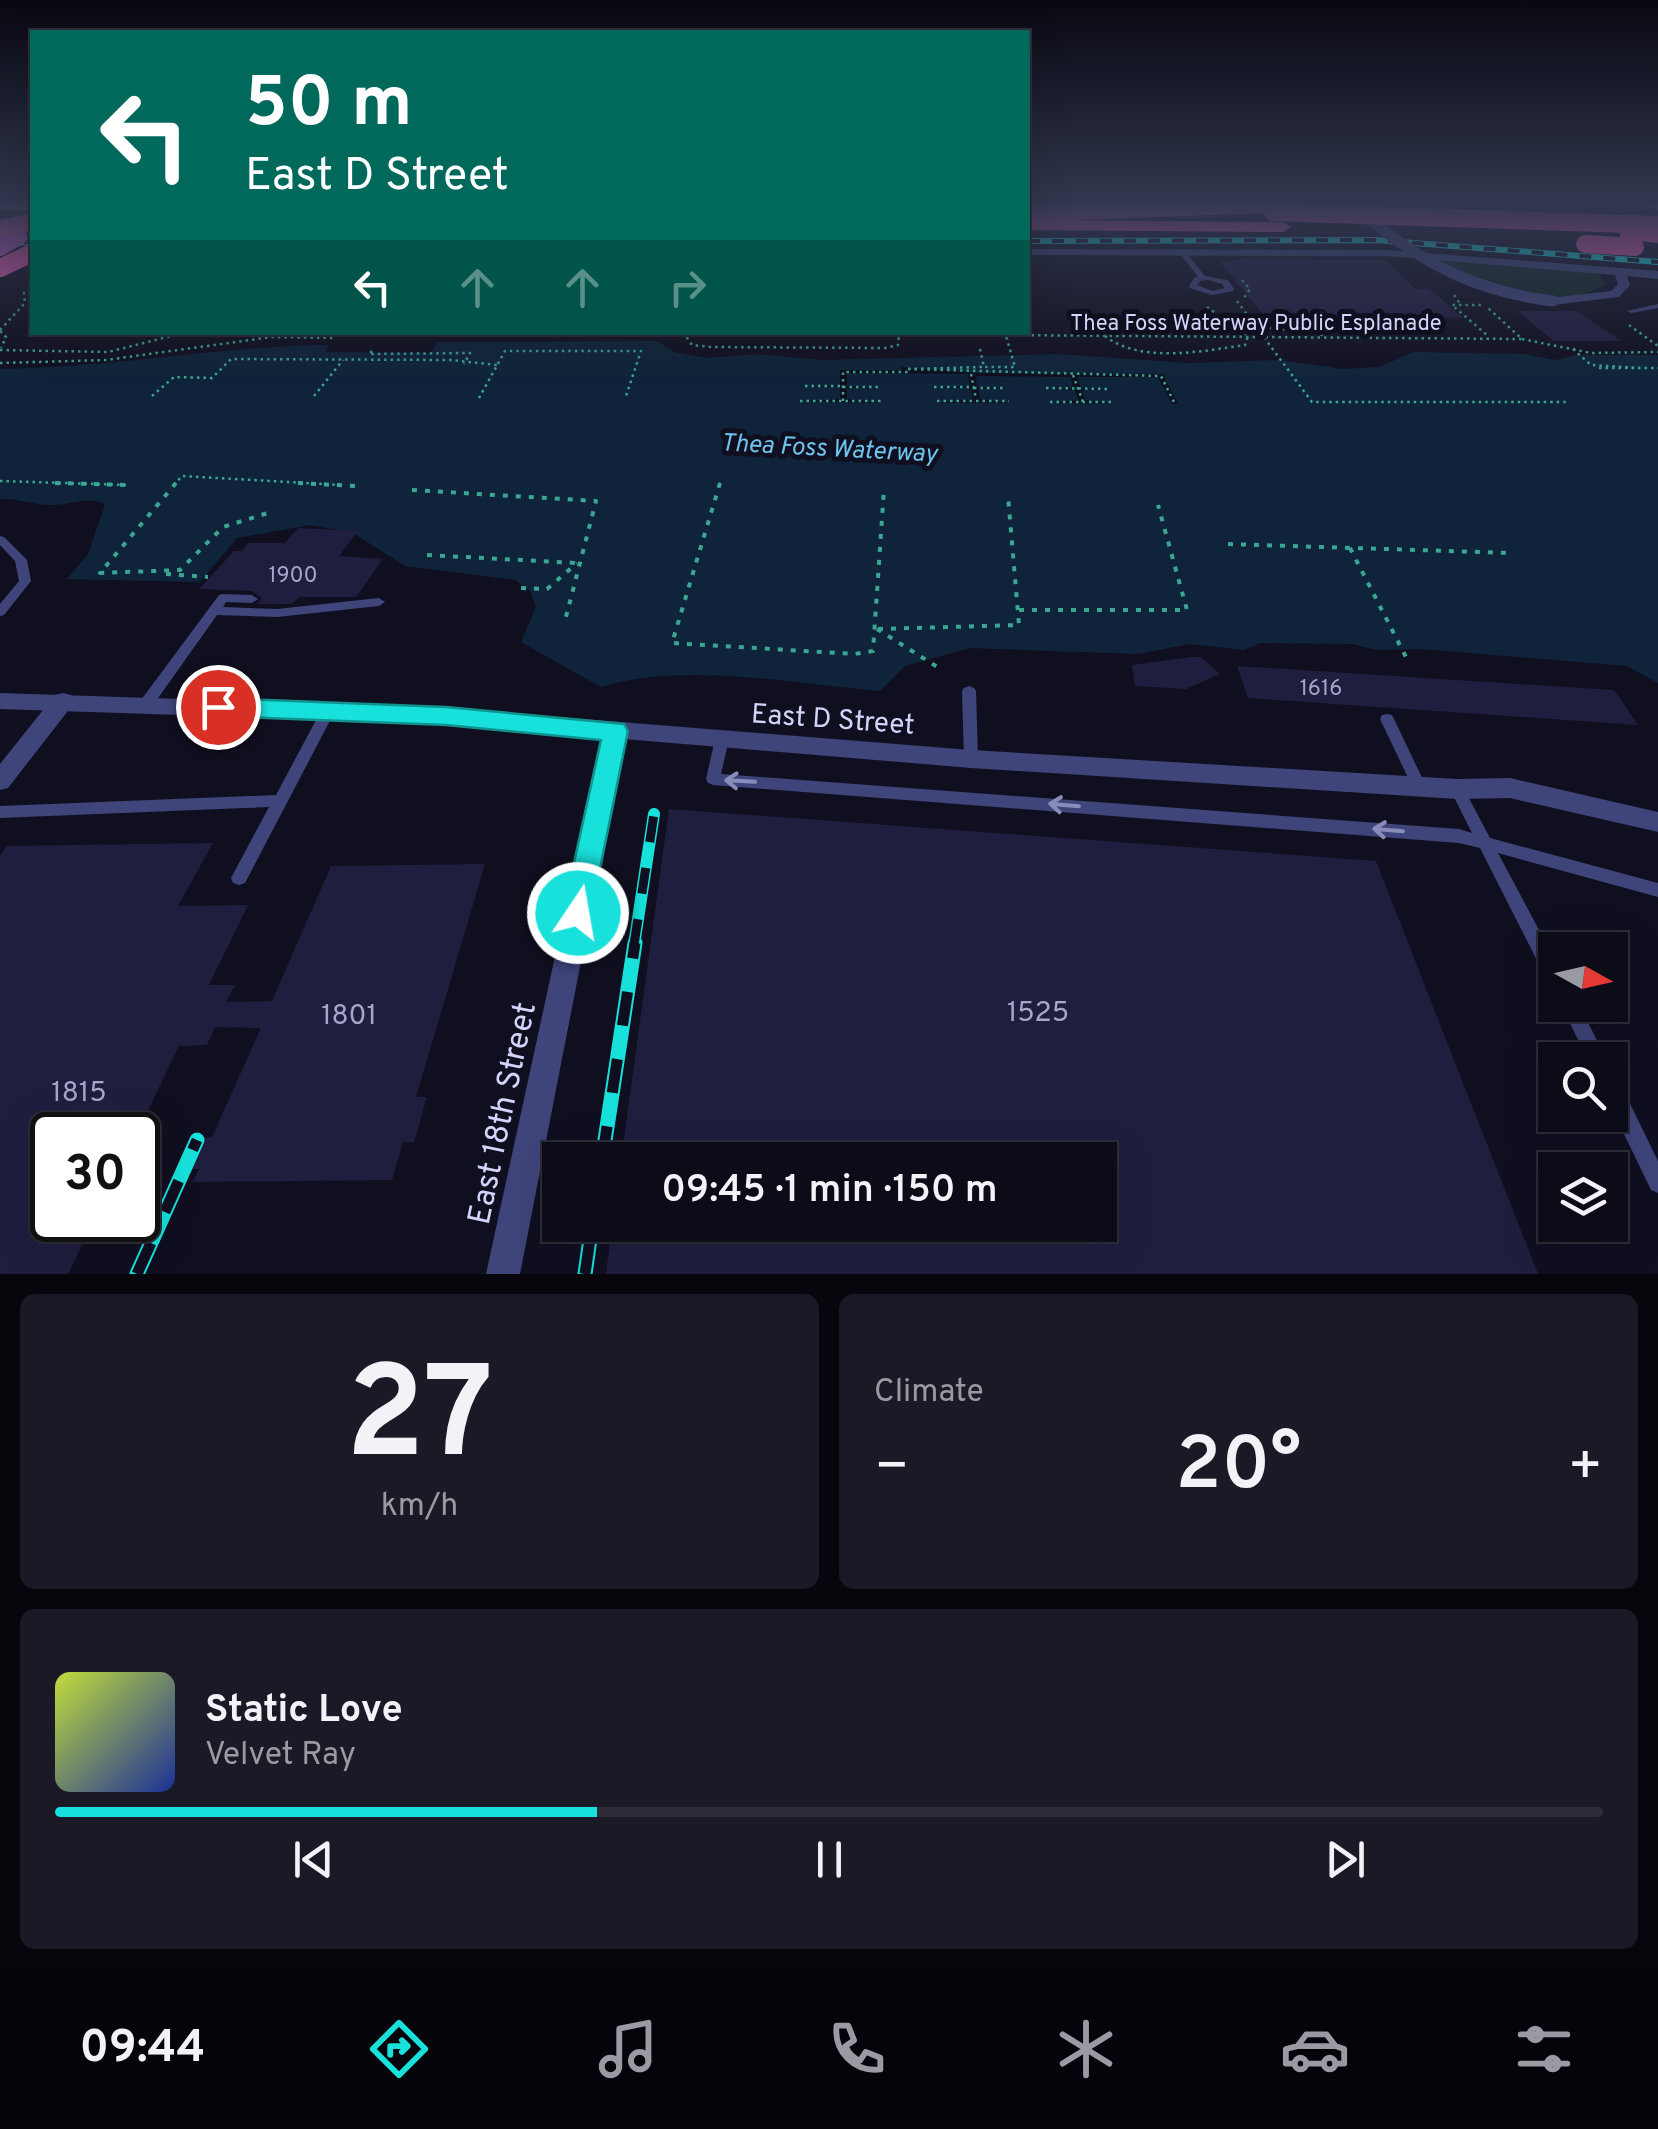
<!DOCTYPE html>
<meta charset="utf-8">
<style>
:root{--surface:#0c0b18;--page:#1a1925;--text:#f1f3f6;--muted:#9a9ba2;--line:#2c2b37;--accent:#18e1db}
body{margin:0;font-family:Overpass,sans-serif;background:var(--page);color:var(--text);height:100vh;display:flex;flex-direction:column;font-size:38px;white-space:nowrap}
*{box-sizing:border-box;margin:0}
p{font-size:32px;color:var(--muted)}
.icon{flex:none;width:55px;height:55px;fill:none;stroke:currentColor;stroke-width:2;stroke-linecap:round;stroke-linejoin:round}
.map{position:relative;height:1274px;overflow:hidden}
.sheet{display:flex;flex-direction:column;gap:20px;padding:20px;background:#07060d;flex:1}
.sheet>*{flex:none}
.hud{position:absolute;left:30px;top:30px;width:1000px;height:305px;border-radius:0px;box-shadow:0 10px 40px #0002,0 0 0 2px var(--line);background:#00695c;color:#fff;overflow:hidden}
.needle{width:65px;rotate:98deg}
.fabs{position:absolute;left:1538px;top:932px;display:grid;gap:20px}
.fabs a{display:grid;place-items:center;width:90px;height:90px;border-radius:0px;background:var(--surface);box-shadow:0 10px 40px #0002,0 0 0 2px var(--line);font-size:50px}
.speed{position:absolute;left:30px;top:1112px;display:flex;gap:20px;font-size:50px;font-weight:700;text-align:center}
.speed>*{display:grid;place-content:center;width:130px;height:130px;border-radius:50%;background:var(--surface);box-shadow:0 10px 40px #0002,0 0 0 2px var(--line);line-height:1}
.speed .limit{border:5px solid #111;border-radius:15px;background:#fff;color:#111}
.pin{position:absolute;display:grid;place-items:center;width:85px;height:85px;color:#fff;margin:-42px;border:5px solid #fff;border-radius:50%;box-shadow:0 2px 10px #0007}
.me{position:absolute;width:110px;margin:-55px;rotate:12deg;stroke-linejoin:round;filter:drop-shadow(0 0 8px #0008)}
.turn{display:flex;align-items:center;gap:35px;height:210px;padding:0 50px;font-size:45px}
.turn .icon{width:130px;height:130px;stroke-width:2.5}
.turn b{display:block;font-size:70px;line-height:85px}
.lanes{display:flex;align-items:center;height:95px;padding:0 50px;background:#0003;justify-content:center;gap:50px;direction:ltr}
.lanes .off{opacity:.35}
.big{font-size:75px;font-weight:600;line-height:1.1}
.sheet .widget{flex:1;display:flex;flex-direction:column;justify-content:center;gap:15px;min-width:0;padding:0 35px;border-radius:15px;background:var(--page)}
.sheet .dial{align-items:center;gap:0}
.dial b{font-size:130px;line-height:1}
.song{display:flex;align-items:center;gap:30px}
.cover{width:120px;height:120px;border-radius:15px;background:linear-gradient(135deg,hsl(70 70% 55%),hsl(230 70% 35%))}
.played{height:10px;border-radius:5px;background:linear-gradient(90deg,var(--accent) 35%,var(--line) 35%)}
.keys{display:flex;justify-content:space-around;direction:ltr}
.heat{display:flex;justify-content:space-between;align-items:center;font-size:55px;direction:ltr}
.sheet .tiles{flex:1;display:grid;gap:20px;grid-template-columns:1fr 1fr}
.widget:last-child{grid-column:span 2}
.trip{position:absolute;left:542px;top:1142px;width:575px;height:100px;border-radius:0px;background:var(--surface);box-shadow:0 10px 40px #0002,0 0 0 2px var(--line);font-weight:600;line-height:100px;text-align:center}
.dock{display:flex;height:160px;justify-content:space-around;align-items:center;background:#05040a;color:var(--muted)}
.dock .icon{width:70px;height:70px}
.dock .active{color:var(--accent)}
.dock b{font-size:45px;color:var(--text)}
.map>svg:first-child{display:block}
.green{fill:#132926}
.water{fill:#0f243a}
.pier{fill:#100f20}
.building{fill:#201e3f}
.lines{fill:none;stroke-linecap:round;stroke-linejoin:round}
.path-far1{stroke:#3ba792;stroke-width:2.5;stroke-dasharray:2.5 4;stroke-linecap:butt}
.path{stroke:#3ba792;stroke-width:4;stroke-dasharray:5 8;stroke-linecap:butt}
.service{fill:#3f457a;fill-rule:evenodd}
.minor{fill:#3f457a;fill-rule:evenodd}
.tertiary{fill:#3f457a;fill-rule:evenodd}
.motorway{fill:#ed5bb4;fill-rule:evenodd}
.rail-far2-casing{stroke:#18e1db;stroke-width:6}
.rail-far1-casing{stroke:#18e1db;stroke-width:12}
.rail-casing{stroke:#18e1db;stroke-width:15}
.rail-far2{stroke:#100f20;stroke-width:4;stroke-dasharray:12;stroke-linecap:butt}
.rail-far1{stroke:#100f20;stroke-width:9;stroke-dasharray:26;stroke-linecap:butt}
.rail{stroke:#100f20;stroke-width:11;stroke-dasharray:34;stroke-linecap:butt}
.path-bridge{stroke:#3ba792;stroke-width:2.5;stroke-dasharray:2.5 4;stroke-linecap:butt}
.tertiary-bridge{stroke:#3f457a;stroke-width:11}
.trunk-bridge{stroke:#cc60d1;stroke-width:16}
.motorway-bridge{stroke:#ed5bb4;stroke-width:18}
.oneway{stroke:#898cba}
.route{fill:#18e1db;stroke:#10928e;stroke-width:2.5}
.labels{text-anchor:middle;stroke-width:10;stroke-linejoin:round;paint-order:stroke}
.far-street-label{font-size:22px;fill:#d3d4fa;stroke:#100f20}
.number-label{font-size:22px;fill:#a6a6cb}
.far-water-label{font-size:25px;font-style:italic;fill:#6cc4ef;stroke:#100f20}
.street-label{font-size:28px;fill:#d3d4fa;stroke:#100f20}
.near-number-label{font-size:28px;fill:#a6a6cb}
.near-street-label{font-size:32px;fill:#d3d4fa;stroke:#100f20}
</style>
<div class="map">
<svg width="1658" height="1274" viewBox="0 0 1658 1274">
<rect width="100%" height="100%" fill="#100f20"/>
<path class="green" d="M1431,258l155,13 13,4 7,9c-51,33 -127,-3 -175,-26z"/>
<path class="water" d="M657,341l17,11 33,6 51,-4 63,6 236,-6 131,9 91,-3 64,9 36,-2 35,-15 111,2 30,6 21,-5h82v328l-31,-17 -207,-17 -43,1 -25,-6 -92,-1 -16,7 -55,-6 -50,10 -169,-6 -65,18 -25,25c-85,-7 -198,-30 -279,-4l-80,-45 15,-35 -6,-16 -15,-11 -110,-14 -52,-33 -43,-8 -73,13 -37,44 -133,-3 21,-25 17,-50c-20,-9 -36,2 -57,1 -16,-1 -31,-7 -48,-6v-130c111,-1 219,-23 329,-24l-3,7 104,1 8,-11z"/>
<polygon class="pier" points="901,367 975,373 1163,374 1178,404 1172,404 1158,377 1077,377 1081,388 1110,389 1082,390 1085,400 1113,404 1050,403 1078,400 1075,390 1046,389 1074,388 1070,377 976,376 977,387 1006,389 978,389 980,399 1010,403 937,403 973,399 970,388 935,388 970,386 968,374 847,373 847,386 883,388 847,388 847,399 883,403 800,402 840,399 840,387 805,387 840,385 840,370 901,370"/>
<g class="building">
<polygon points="1240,259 1385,260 1416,289 1429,288 1463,318 1333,319 1338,325 1278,325 1265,317 1220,262"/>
<polygon points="1517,311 1576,311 1622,341 1554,341"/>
<polygon points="298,528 358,531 339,556 383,559 356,597 300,597 292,604 257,604 262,598 252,591 199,589 234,551 242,551 248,543 285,543"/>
<polygon points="1191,657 1201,657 1220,674 1186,689 1135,686 1132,665"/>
<polygon points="1237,666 1614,690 1638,725 1248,698"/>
<polygon points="669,809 1376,861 1538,1274 606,1274 612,1225 1100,1225 1100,1160 621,1160"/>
<polygon points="213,843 178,906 248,905 209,985 235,985 226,1002 272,1001 331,866 485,864 416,1097 427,1097 414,1142 403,1142 392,1180 192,1182 199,1169 187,1170 202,1138 212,1137 261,1028 215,1027 207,1045 179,1046 136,1135 52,1135 52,1220 94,1220 68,1274 0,1274 0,855 7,846"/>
</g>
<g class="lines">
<g class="path-far1">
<polyline points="1242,280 1250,289 1243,299"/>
<polyline points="1237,301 1312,402 1569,402"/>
<polyline points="1481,305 1452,305 1488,336"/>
<polyline points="1230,324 1253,322"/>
<polyline points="1629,325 1658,346"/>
<polyline points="1256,326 1323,335"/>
<polyline points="0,330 25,303 24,293 32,287"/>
<polyline points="0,331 6,337 1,348"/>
<polyline points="371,332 377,332"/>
<polyline points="683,332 692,345 711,347 885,348 898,345 899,335"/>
<polyline points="689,335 969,335"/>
<polyline points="999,335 1522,339 1487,307"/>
<path d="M1105,336c36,28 98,15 140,9l3,-9 -41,-29"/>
<polyline points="1522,339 1591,353 1658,352"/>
<polyline points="980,349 984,367 1015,367 1006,336"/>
<polyline points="1573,349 1591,365 1640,368"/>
<polyline points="0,350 108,352 187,332"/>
<polyline points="372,351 369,354 470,353 464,364"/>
<polyline points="0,363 106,360 272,337 335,338"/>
<polyline points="1599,368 1658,368"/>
<polyline points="908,369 1161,376 1175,404"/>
<polyline points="908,369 983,367"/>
<polyline points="971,374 976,399"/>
<polyline points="1073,375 1083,402"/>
<polyline points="805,386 843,386"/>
<polyline points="843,387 882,387"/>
<polyline points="934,387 974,387"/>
<polyline points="974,388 1005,388"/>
<polyline points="1046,388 1110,389"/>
<polyline points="152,396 174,377 212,378 231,359 451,360 497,365"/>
<polyline points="314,396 343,360"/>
<polyline points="479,398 505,351 641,351 625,399"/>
<polyline points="800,401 883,401"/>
<polyline points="843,401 843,372 908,372"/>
<polyline points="937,401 1009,401"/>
<polyline points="1050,402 1113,402"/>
<polyline points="0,481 128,485"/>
<polyline points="174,485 182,476 341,485"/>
<polyline points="719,485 721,480"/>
</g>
<g class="path">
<polyline points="55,483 128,485"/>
<polyline points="176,483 100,573 180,570 223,527 268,513"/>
<polyline points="298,483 355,486"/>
<polyline points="720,483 672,643 855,654 873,651 884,489"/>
<polyline points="412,490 596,501 566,617"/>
<polyline points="1228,544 1511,553"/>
<polyline points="1350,548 1408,661"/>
<polyline points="427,555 577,563"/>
<polyline points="166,574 208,577"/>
<polyline points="521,588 547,589 577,563"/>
<polyline points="1019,610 1187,610 1158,505"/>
<polyline points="877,629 939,668"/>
<polyline points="878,629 1019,625 1008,496"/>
</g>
<g class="service">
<path d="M1181,251h4l20,25 23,4 6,9 -1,2 -21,4 -22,-7 -1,-2 6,-9h3l-19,-25zM1208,280l14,4 3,4 -12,3 -16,-6 3,-4z"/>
<polygon points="1658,304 1658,308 1631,313 1627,311"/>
<polygon points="981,332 989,332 989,335 982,337"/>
<polygon points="0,536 4,537 27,560 31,581 4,615 0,616 0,604 19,581 15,561 0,545"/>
<polygon points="223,594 252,595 258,599 252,603 226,602 223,607 277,609 379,598 385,602 379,606 277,617 217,615 151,708 141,708 139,704 141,700 219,595"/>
<polygon points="969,686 974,688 976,691 978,759 976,763 971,765 966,763 964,759 962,691 964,688"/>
<polygon points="328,706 333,707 335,711 245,883 239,885 233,883 231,878 269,807 0,818 0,806 276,795 323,707"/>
<polygon points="1387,714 1392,715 1394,719 1426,786 1424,790 1419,792 1414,790 1412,786 1380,719 1382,715"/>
<polygon points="722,734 727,735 729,739 721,774 1459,829 1472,833 1450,789 1452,785 1457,783 1462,785 1490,838 1658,883 1658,897 1498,853 1555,960 1555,986 1549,984 1480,848 1459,843 713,785 708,783 706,779 715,739 717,735"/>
<polygon points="1561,1005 1579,1005 1607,1060 1588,1060"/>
<polygon points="1610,1075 1617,1077 1658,1161 1658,1193 1651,1190 1610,1105"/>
</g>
<g class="minor">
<polygon points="1438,203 1597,203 1592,206 1357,210 1352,207 1357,204"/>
<polygon points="63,693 71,695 74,701 71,707 8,788 0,790 0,764 55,695"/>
<polygon points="615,722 623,725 626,731 520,1274 486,1274 604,731 607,725"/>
</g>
<g class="tertiary">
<polygon points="1028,249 1387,250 1658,271 1658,279 1627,276 1630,285 1619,297 1553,305 1549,304 1549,298 1611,291 1618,284 1615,275 1387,256 1028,255"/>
<polygon points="0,693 446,708 971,750 1457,779 1510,778 1658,812 1658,832 1510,798 1457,799 971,768 446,724 0,709"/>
</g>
<g class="motorway">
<rect x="0" y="203" width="32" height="7"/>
<polygon points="1641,203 1658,203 1658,210 1643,206"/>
<polygon points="1028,220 1283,222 1291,227 1283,232 1028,230"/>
<polygon points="1626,231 1658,233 1658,243 1620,239 1620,233"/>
</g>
<defs>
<g id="rail-far2">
<polyline points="1028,241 1376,240 1658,262"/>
<polyline points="0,243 32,242"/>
</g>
<polyline id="rail-far1" points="634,945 654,814"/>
<g id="rail">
<polyline points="602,1160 635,943"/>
<polyline points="137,1274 197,1140"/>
<polyline points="585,1274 592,1225"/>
</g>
</defs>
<use href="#rail-far2" class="rail-far2-casing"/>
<use href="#rail-far1" class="rail-far1-casing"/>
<use href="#rail" class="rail-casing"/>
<use href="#rail-far2" class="rail-far2"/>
<use href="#rail-far1" class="rail-far1"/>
<use href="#rail" class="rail"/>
<polyline class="path-bridge" points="1454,295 1461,305"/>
<path class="tertiary-bridge" d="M1372,221c56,46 109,71 181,80"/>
<polyline class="trunk-bridge" points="0,248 19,237"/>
<g class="motorway-bridge">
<polyline points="1273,212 1658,225"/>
<polyline points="1028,213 1294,203"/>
<polyline points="0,229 32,222"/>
<polyline points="1585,244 1635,247"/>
<polyline points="0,268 32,253"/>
</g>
</g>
<defs><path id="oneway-shaft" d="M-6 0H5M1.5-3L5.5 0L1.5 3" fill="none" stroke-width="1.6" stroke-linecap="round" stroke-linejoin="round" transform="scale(2.5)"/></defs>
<g class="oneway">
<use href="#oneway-shaft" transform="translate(740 781) rotate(-177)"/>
<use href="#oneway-shaft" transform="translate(1064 805) rotate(-175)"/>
<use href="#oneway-shaft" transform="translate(1388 830) rotate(-175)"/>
</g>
<linearGradient id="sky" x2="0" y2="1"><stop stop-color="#090812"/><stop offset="0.53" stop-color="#31374e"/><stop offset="1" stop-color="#31374e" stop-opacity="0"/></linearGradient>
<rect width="1658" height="381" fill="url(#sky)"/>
<polygon class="route" points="218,698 446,707 624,724 628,731 589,923 578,927 567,923 563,913 601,740 446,725 218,716 205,707"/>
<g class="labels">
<g class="far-street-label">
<text x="1256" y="330">Thea Foss Waterway Public Esplanade</text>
</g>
<g class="number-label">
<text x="293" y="582">1900</text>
<text x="1321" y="695">1616</text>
</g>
<g class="far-water-label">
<text transform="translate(829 447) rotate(3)" y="9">Thea Foss Waterway</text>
</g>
<g class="street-label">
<text transform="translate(833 718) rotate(4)" y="10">East D Street</text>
</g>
<g class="near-number-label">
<text x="1038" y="1021">1525</text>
<text x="349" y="1024">1801</text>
<text x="79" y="1101">1815</text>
</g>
<g class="near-street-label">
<text transform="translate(501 1113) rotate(-78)" y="11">East 18th Street</text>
</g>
</g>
</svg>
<div class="fabs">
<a><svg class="needle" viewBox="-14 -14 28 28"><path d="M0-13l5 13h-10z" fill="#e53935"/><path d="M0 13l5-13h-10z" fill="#9a9ba2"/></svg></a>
<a><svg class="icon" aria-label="search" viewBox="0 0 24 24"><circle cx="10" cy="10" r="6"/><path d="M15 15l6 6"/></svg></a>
<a><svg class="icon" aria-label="layers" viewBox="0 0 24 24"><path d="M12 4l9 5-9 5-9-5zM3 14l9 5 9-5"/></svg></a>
</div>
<div class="speed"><div class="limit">30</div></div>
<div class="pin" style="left:218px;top:707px;background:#d93025"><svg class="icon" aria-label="arrive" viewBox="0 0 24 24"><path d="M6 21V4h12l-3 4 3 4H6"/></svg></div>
<svg class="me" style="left:578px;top:913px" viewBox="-20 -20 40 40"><circle r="17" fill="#18e1db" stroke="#fff" stroke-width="3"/><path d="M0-11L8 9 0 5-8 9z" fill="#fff"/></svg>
<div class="trip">09:45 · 1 min · 150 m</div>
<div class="hud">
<div class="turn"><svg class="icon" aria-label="left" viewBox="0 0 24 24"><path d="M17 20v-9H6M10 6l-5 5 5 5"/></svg><div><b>50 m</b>East D Street</div></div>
<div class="lanes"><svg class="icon" aria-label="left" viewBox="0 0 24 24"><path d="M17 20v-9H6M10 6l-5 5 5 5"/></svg><svg class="icon off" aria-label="ahead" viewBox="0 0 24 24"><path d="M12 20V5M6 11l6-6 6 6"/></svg><svg class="icon off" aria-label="ahead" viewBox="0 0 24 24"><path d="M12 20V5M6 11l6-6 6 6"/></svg><svg class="icon off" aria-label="right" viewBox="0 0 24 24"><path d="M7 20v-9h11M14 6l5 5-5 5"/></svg></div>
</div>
</div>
<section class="sheet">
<div class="tiles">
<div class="widget dial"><b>27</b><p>km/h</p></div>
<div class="widget"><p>Climate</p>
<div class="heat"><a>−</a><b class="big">20°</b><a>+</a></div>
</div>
<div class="widget">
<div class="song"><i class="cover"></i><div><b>Static Love</b><p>Velvet Ray</p></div></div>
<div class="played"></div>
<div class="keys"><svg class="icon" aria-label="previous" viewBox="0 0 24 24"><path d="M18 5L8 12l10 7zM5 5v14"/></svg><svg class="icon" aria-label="pause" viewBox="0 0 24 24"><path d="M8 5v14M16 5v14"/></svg><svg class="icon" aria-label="next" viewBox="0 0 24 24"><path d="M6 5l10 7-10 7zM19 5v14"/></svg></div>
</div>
</div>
</section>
<nav class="dock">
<b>09:44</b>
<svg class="icon active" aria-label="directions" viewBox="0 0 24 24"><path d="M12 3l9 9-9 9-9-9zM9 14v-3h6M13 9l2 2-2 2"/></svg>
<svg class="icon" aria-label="music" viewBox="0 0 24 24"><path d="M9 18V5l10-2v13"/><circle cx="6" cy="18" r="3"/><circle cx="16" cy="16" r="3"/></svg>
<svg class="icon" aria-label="phone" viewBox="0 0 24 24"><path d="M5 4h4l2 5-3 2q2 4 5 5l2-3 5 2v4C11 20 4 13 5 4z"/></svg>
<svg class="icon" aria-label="climate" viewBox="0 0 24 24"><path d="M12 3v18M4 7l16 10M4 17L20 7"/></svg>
<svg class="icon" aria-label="car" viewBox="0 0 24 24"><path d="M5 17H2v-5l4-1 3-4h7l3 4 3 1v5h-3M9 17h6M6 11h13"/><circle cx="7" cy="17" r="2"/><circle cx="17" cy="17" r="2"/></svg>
<svg class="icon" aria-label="filters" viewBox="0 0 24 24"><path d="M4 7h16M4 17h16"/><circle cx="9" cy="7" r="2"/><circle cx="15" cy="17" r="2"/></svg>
</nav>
